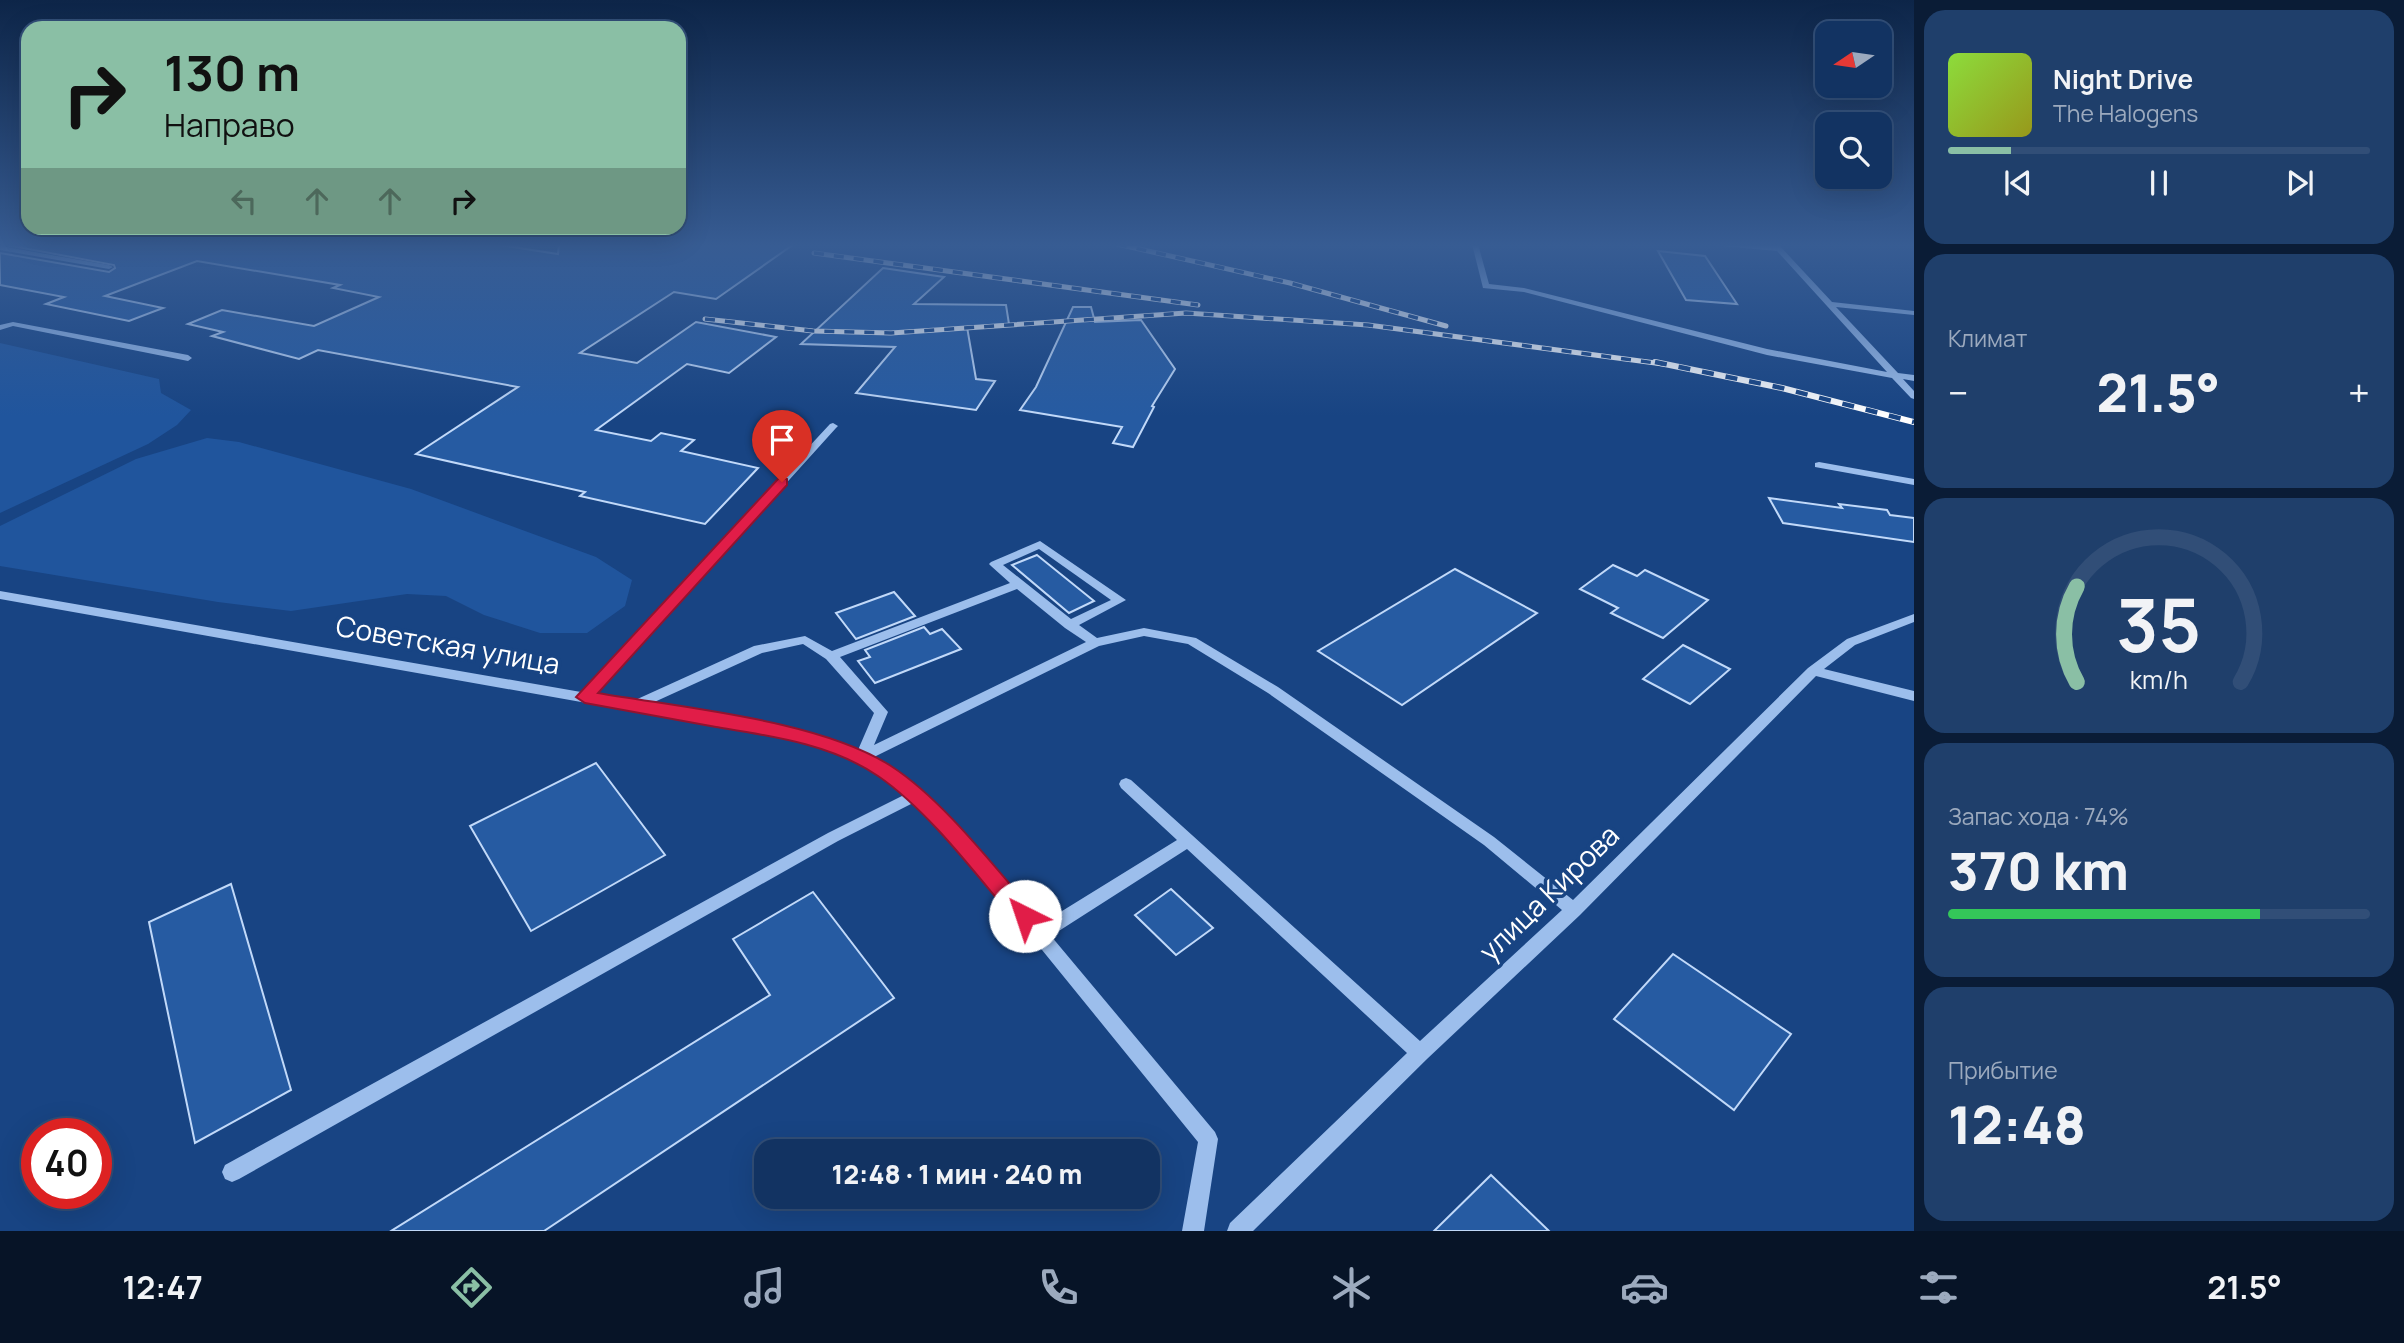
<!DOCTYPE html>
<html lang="ru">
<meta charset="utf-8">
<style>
:root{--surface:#123362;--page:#1f3f6b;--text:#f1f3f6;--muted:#9caabe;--line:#314e77;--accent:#8abfa5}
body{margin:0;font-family:Manrope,sans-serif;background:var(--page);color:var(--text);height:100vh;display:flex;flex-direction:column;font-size:26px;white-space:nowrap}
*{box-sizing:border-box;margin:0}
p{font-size:23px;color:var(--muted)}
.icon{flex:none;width:38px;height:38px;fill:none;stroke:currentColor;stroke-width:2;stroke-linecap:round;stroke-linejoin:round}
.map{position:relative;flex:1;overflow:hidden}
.details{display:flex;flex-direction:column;gap:10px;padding:10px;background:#0a1c36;width:490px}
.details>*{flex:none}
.guide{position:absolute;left:21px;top:21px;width:665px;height:214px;border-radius:21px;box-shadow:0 7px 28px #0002,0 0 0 2px var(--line);background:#8abfa5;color:#111;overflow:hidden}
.needle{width:46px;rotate:257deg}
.tools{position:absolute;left:1815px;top:21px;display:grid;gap:14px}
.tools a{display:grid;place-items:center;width:77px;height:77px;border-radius:14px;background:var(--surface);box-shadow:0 7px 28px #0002,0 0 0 2px var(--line);font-size:35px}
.speed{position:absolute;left:21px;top:1118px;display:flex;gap:14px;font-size:35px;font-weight:700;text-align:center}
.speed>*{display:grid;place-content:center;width:91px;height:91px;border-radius:50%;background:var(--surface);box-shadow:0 7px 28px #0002,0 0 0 2px var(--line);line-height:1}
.speed .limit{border:10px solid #d22;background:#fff;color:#111}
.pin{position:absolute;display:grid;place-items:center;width:60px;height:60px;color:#fff;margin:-72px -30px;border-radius:50% 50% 50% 0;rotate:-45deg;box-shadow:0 0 7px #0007}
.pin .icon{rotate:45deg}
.me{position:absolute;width:77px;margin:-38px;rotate:319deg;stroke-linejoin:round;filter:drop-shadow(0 0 5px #0008)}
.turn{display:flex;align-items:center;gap:24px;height:147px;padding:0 28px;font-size:32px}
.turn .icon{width:91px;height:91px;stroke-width:2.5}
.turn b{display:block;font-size:49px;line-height:60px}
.lanes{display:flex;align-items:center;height:66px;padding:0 28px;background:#0003;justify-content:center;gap:35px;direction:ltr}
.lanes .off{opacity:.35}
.big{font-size:52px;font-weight:800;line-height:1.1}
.details .tile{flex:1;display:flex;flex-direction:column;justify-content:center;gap:10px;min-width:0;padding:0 24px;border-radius:21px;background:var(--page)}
.details .dial{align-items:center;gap:0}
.dial svg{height:182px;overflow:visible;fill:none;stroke:var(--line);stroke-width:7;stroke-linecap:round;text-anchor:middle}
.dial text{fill:var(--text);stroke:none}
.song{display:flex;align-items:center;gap:21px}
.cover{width:84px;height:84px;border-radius:10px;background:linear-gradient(135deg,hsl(90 70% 55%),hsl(60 70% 35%))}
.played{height:7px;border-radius:4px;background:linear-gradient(90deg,var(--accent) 15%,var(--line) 15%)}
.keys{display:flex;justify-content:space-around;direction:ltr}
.heat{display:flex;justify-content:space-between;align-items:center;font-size:38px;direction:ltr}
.charge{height:10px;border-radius:5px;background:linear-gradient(90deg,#34c759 74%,var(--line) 0)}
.trip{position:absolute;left:754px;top:1139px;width:406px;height:70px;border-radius:21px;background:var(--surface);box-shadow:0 7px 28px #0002,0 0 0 2px var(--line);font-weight:800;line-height:70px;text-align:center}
.dock{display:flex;height:112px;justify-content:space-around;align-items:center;background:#071427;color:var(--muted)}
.dock .icon{width:49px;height:49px}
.dock .current{color:var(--accent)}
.dock b{font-size:32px;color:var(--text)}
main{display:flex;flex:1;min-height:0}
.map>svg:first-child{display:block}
.green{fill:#20559d}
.building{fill:#265ba2;stroke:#c1d9f9;stroke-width:2}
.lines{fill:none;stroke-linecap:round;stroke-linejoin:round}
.minor{fill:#9cbeec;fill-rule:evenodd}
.rail-far1-casing{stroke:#fff;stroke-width:5}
.rail-casing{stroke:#fff;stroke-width:6}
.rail-far1{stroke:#184483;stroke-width:3.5;stroke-dasharray:10;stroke-linecap:butt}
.rail{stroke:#184483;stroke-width:4.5;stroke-dasharray:12;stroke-linecap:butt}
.route{fill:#e11d48;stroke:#92132f;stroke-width:2}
.labels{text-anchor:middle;stroke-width:7;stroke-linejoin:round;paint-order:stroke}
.near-street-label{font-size:28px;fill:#fff;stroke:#184483}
</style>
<main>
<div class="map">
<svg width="1914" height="1231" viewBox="0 0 1914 1231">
<rect width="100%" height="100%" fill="#184483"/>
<g class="green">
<polygon points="0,343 159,379 161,393 191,410 177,425 148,444 0,513"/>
<polygon points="207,438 239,442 411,489 596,557 632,580 625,606 587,633 540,633 484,615 446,596 407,594 291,611 218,602 0,566 0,526 136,459"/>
</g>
<g class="building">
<polygon points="2,244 494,244 558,254 559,244 794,244 716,299 674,292 580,353 637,363 696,322 776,337 729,373 687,364 596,430 651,441 661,433 694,440 681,451 758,468 705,524 580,496 585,492 416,454 518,387 318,350 299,359 212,336 223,332 188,324 222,310 314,326 379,297 333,288 340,285 197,261 105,296 163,308 129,321 46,304 64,297 0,285 0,253 109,272 115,268 114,265"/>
<polygon points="1658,251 1705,256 1737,304 1686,300"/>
<polygon points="883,268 944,277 914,304 1006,305 1009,324 967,327 976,379 995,381 976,410 856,393 895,347 801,344"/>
<polygon points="1073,307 1091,307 1095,322 1141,320 1175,369 1152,406 1154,407 1133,447 1113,443 1122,427 1020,410 1036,387"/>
<polygon points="1769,498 1842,508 1839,504 1887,510 1890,515 1914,518 1914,542 1783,523"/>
<polygon points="1037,555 1094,601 1069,613 1012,565"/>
<polygon points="1613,565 1637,576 1645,570 1708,600 1663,638 1611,613 1618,608 1580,589"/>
<polygon points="1455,569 1537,613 1402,705 1318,651"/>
<polygon points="894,592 915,616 856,639 836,613"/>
<polygon points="924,627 930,634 942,629 961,649 875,683 858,661 870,657 865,650"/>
<polygon points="1683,645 1730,669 1690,704 1643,679"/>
<polygon points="596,763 665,855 531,931 470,826"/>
<polygon points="231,884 291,1090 195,1143 149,922"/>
<polygon points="1171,889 1213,928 1176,955 1135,915"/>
<polygon points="813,892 894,998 544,1231 391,1231 770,995 733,939"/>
<polygon points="1673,954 1791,1034 1734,1110 1614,1019"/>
<polygon points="1491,1175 1549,1231 1434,1231"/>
</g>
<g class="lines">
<g class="minor">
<polygon points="1472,244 1478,244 1489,284 1524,288 1767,349 1887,372 1777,251 1723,246 1720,244 1772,246 1771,244 1778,244 1832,302 1914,311 1914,315 1836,307 1898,373 1914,375 1914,381 1903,379 1914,391 1914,399 1911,398 1892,378 1767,355 1524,292 1483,288"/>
<polygon points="0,246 109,265 113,267 109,269 0,250"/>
<polygon points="13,322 188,355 192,358 188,361 13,326 0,330 0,325"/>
<path d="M833,423l5,3 -2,2 -241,267 38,6 121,-55 51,-10 27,15 178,-68 -19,-17 -2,-2 2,-2 49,-21 86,59 -47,25 18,13 47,-10 52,10 82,49 216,150 79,63 235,-232 39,-29 67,-25v8l-59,23 -31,24 90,22v10l-98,-25 -236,239 -153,144 -174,172h-26l3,-8 177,-170 -220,-204 -136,87 164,196 3,7 -14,92h-22l16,-89 -173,-213 -67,-79 -45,-47 -75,38 -599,338 -7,3 -7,-3 -3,-7 3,-7 603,-332 76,-38c-35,-32 -74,-46 -120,-57l-784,-139v-8l581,101 249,-268zM1039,549l72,51 -40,19 -68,-54zM1017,589l48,39 21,14 -212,103 14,-33 -48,-55zM1144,636l44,8 80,49 216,152 78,65 -142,131 -289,-261 -5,-2 -5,2 -2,4 2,4 56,52 -136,84c-45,-52 -107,-134 -167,-167l225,-111zM803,644l23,15 48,54 -16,37c-64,-28 -139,-34 -208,-46l112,-51z"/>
<polygon points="1819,462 1914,479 1914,485 1815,467 1815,463"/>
</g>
<defs>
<g id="rail-far1">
<polyline points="1117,244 1290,283 1446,326"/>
<polyline points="814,253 1198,305"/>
<polyline points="705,319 813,331 891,333 1186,313 1368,325 1663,364"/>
</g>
<polyline id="rail" points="1655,362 1782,388 1914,422"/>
</defs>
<use href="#rail-far1" class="rail-far1-casing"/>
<use href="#rail" class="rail-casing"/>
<use href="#rail-far1" class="rail-far1"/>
<use href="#rail" class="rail"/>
</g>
<linearGradient id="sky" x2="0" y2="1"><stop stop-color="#0d2548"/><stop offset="0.59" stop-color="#375c93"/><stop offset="1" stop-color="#375c93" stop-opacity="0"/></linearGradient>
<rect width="1914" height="416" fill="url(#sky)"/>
<path class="route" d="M782,478l5,1v6l-189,208c85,15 222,27 293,73 51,33 101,98 141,144l4,6 -4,7 -7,3 -8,-3c-40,-47 -88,-112 -139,-147 -47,-32 -107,-40 -162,-49 -44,-8 -88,-16 -131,-24l-9,-6 202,-218z"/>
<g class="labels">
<g class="near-street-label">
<text transform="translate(448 645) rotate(10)" y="10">Советская улица</text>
<text transform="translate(1549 893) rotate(-44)" y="10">улица Кирова</text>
</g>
</g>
</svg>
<div class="tools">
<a><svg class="needle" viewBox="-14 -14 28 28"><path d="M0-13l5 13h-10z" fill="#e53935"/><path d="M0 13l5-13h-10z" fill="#9caabe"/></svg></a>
<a><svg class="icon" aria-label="search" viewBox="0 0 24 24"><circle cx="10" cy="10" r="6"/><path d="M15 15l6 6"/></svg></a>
</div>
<div class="speed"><div class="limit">40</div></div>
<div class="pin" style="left:782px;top:482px;background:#d93025"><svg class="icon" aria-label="arrive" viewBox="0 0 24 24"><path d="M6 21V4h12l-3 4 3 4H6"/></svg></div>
<svg class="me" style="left:1025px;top:916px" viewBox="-20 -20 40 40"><circle r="19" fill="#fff"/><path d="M0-13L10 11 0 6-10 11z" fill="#e11d48"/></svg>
<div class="trip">12:48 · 1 мин · 240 m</div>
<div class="guide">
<div class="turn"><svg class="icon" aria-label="right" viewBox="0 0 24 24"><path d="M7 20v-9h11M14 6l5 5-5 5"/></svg><div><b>130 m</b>Направо</div></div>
<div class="lanes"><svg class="icon off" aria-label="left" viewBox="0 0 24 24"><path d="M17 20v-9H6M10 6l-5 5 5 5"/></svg><svg class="icon off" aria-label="ahead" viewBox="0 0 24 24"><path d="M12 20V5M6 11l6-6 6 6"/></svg><svg class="icon off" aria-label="ahead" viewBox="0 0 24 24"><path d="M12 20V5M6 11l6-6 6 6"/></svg><svg class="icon" aria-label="right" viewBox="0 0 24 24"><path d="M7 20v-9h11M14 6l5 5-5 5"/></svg></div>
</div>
</div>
<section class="details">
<div class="tile">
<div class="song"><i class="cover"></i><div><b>Night Drive</b><p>The Halogens</p></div></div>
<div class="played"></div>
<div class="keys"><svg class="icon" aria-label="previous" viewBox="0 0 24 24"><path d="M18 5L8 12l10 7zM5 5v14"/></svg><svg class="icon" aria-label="pause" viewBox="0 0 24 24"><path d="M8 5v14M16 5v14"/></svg><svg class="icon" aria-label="next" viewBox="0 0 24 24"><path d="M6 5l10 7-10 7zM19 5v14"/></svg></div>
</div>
<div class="tile"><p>Климат</p>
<div class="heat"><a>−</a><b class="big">21.5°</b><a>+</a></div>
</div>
<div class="tile dial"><svg viewBox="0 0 100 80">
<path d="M14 69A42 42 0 1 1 86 69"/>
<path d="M14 69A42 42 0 0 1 14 27" stroke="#8abfa5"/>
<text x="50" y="56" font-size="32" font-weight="700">35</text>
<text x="50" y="72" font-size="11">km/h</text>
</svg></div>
<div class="tile"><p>Запас хода · 74%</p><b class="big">370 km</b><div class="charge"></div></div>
<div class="tile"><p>Прибытие</p><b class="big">12:48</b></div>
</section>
</main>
<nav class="dock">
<b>12:47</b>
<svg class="icon current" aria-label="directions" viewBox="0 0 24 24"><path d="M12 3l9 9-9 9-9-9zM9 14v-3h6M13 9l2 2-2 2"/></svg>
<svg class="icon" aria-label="music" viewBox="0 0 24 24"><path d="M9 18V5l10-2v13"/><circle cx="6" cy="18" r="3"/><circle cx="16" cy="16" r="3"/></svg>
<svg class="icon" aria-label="phone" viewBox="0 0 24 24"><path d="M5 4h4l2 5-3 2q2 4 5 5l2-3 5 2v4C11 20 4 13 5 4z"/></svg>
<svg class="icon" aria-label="climate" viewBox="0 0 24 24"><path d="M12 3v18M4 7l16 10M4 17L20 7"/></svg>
<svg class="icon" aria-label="car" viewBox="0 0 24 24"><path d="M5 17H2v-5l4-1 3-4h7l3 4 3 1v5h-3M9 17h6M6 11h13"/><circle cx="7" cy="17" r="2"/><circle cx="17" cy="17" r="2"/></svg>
<svg class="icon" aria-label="filters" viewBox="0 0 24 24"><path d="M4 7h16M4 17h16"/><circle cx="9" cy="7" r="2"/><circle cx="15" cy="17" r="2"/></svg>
<b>21.5°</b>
</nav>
